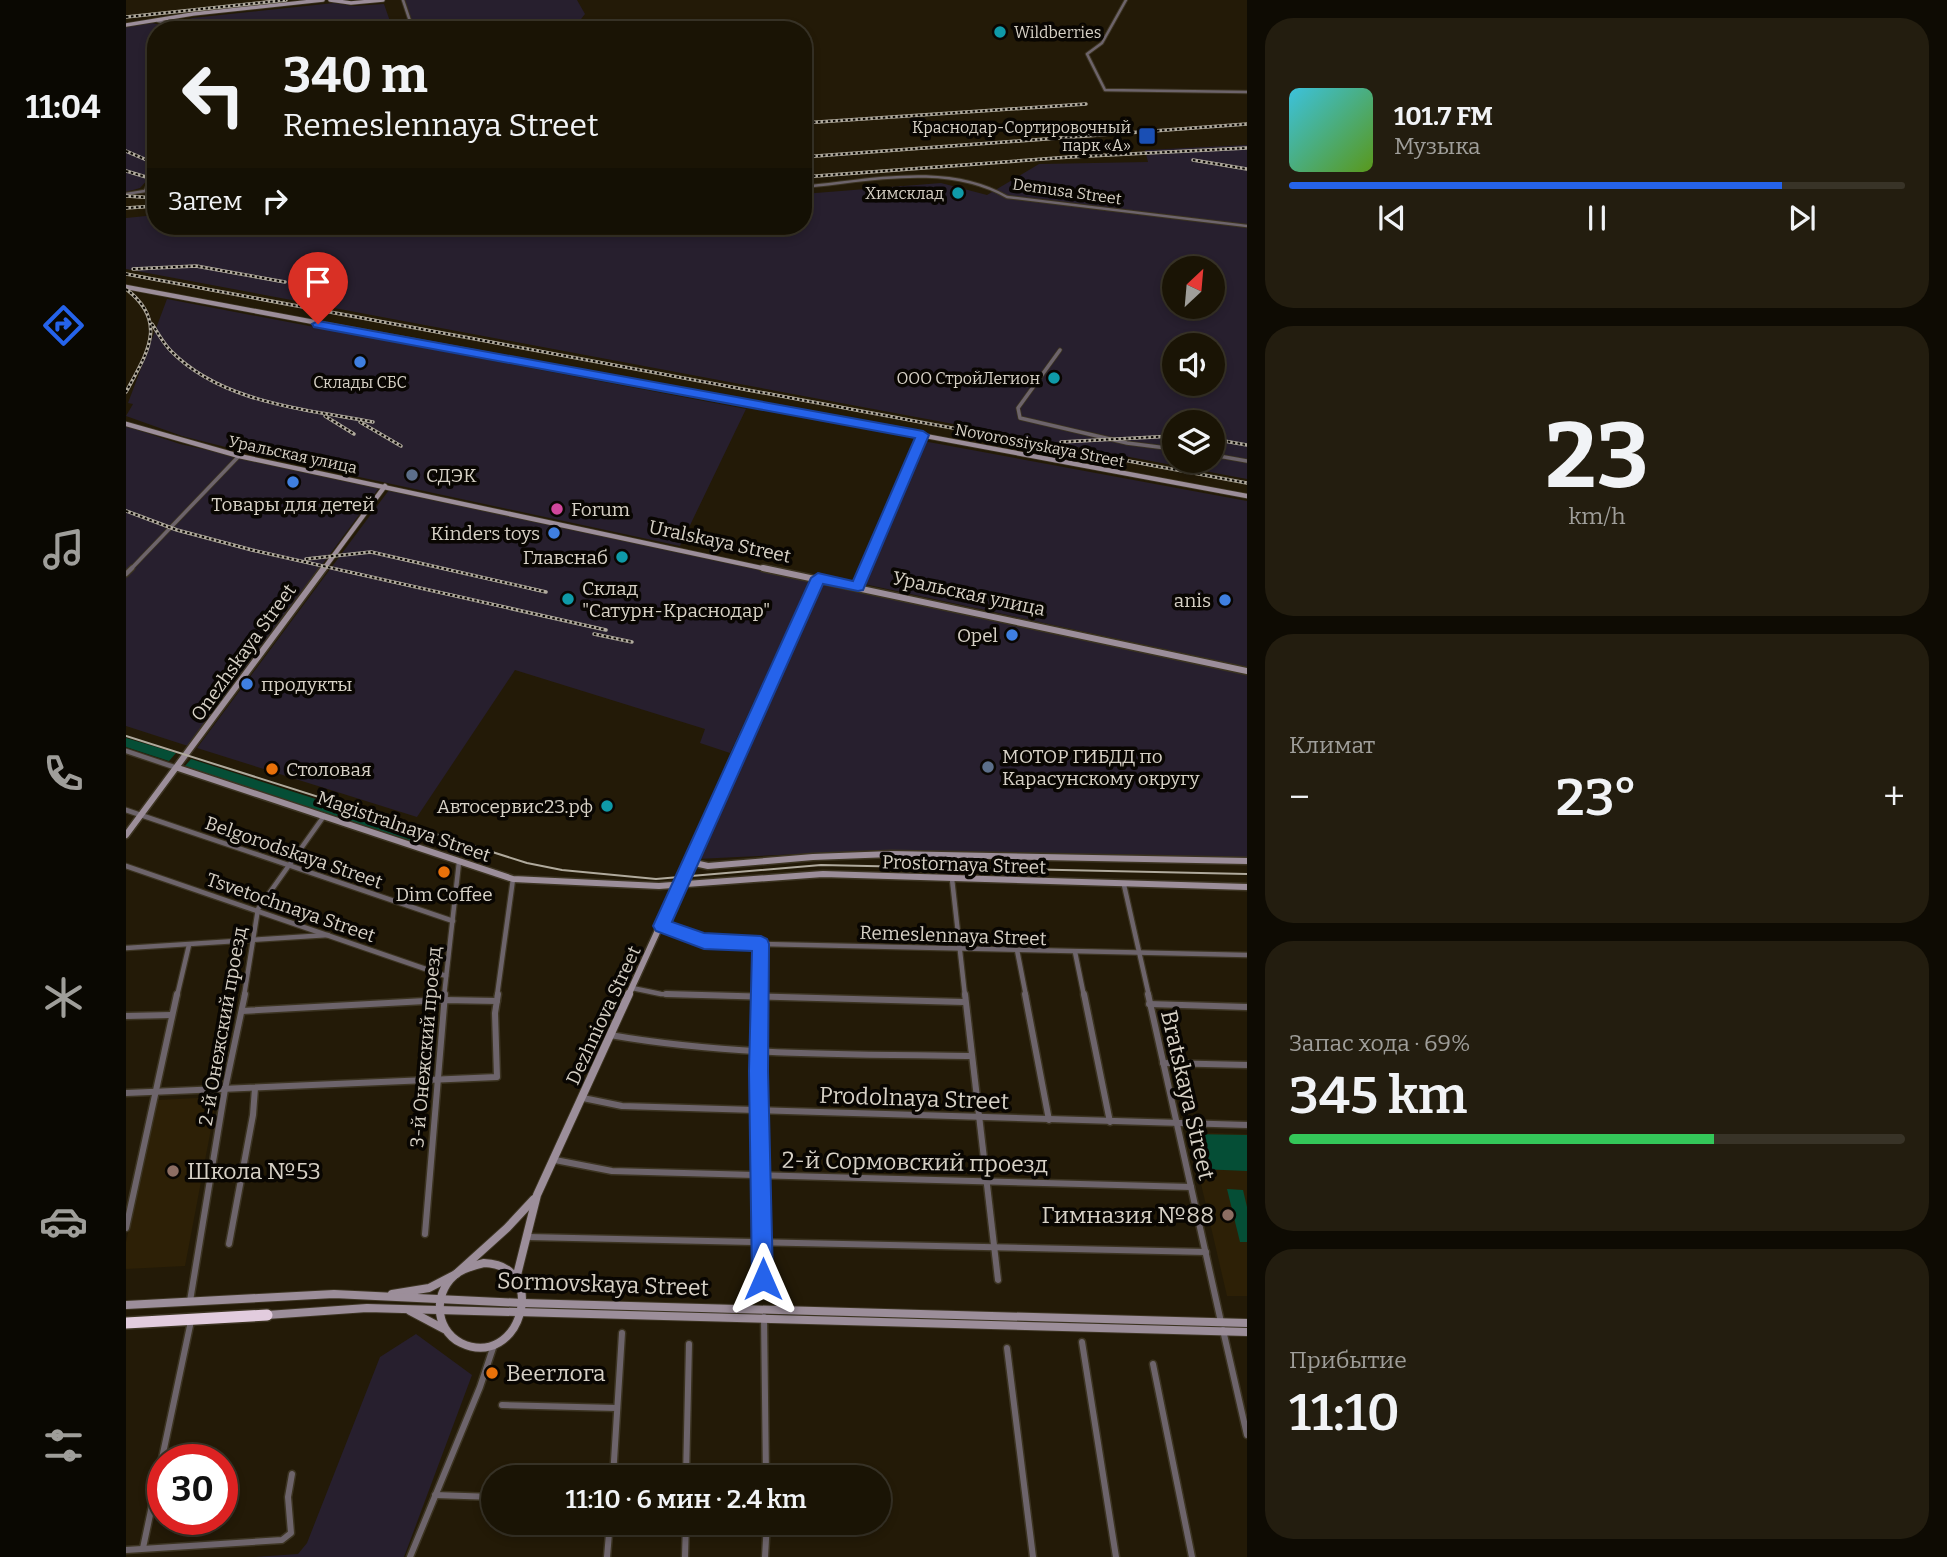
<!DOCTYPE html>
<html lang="ru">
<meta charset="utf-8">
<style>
:root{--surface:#1a1405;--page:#231d0f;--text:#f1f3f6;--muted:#9f9e9a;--line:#383327;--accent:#2563eb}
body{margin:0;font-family:Bitter,serif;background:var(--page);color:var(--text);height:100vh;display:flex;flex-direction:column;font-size:26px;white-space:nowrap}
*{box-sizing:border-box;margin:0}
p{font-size:23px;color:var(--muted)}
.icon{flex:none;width:38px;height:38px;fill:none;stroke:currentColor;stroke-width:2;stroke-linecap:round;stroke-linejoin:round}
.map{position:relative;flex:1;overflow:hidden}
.sheet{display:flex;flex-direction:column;gap:18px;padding:18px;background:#0e0b03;width:700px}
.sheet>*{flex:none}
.hud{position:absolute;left:21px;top:21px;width:665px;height:214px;border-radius:28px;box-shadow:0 4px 10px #0003,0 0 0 2px var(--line);background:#1a1405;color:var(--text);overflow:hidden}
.needle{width:46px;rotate:26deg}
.fabs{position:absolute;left:1036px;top:256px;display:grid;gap:14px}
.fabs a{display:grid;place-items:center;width:63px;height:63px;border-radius:50%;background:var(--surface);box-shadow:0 4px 10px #0003,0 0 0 2px var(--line);font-size:35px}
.speed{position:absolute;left:21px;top:1444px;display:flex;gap:14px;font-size:35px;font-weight:700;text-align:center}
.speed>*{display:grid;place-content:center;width:91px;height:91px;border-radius:50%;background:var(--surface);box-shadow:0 4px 10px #0003,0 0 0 2px var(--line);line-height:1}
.speed .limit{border:10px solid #d22;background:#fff;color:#111}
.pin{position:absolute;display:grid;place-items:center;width:60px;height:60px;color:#fff;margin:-72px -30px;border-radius:50% 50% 50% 0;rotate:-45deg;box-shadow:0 0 7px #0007}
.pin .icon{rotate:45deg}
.me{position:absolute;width:77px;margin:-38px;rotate:0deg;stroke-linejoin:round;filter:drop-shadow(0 0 5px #0008)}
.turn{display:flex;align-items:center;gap:24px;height:147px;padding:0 21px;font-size:32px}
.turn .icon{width:91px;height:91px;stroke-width:2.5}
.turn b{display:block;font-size:49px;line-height:60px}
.then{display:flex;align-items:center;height:66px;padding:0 21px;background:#0003;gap:14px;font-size:26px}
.big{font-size:52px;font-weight:600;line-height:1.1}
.sheet .tile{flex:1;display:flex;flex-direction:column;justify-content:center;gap:10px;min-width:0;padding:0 24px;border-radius:28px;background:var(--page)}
.sheet .dial{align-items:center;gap:0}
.dial b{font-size:91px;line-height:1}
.song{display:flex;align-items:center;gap:21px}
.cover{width:84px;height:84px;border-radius:10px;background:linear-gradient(135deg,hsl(190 70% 55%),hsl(90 70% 35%))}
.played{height:7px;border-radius:4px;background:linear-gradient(90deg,var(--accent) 80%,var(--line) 80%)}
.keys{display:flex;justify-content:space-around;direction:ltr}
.heat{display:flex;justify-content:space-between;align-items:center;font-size:38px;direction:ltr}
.charge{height:10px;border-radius:5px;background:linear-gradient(90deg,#34c759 69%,var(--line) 0)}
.trip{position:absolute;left:355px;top:1465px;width:410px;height:70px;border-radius:35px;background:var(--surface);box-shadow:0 4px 10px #0003,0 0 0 2px var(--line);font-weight:600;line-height:70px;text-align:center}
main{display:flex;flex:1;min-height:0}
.menu{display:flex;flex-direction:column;width:126px;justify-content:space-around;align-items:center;background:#0a0802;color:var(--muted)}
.menu .icon{width:49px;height:49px}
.menu .on{color:var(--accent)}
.menu b{font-size:32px;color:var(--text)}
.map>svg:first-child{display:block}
.industrial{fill:#271f2e;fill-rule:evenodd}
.built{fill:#2d2006}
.green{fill:#054e36}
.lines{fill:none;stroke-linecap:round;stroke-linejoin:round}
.street-far3-casing{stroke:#3c3422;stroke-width:4.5}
.street-far2-casing{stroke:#3c3422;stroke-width:5}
.street-far1-casing{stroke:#3c3422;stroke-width:7}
.street-casing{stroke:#3c3422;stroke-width:9}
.secondary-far3-casing{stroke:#3c3422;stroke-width:5}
.secondary-far2-casing{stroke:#3c3422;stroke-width:6}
.secondary-far1-casing{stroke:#3c3422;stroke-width:9}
.secondary-casing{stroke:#3c3422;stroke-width:10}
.highway-casing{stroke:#3c3422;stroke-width:14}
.street-far3{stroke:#6d646b;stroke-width:2.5}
.street-far2{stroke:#6d646b;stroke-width:3.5}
.street-far1{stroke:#6d646b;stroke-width:4.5}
.street{stroke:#6d646b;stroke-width:6}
.secondary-far3{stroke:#9c8e9a;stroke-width:3.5}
.secondary-far2{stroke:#9c8e9a;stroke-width:4.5}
.secondary-far1{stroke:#9c8e9a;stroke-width:6}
.secondary{stroke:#9c8e9a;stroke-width:8}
.highway{stroke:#e2ccde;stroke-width:11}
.tram{stroke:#b0aa9d;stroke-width:2}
.rail-casing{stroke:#b0aa9d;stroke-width:3.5}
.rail{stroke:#090602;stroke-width:2;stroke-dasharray:2.5;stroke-linecap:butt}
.route{fill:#2563eb;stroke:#184099;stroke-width:2}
.culture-dot{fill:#0f9aa8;stroke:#090602;stroke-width:2.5}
.transit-dot{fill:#1a4fb4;stroke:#090602;stroke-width:2.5}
.shop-dot{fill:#3f7fe0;stroke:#090602;stroke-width:2.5}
.service-dot{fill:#5c6f8a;stroke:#090602;stroke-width:2.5}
.hotel-dot{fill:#d1479c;stroke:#090602;stroke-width:2.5}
.food-dot{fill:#e8710a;stroke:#090602;stroke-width:2.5}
.education-dot{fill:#8d6e63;stroke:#090602;stroke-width:2.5}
.labels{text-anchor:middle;stroke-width:7;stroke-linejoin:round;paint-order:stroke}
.far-poi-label{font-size:16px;fill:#d7d1c6;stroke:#090602;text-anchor:end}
.far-street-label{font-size:16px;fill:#d7d1c6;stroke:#090602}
.poi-label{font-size:19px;fill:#d7d1c6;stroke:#090602;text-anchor:start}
.street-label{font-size:19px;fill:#d7d1c6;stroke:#090602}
.near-street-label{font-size:23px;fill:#d7d1c6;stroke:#090602}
.near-poi-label{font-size:23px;fill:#d7d1c6;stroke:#090602;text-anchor:start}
</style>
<main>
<nav class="menu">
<b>11:04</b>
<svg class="icon on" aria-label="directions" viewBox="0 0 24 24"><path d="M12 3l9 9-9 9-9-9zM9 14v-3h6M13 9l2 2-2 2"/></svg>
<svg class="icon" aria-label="music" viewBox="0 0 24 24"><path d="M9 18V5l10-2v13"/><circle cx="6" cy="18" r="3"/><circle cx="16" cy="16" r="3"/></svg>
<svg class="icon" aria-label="phone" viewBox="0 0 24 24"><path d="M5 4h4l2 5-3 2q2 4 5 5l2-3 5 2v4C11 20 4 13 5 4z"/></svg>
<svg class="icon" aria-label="climate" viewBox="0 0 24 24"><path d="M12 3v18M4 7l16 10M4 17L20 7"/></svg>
<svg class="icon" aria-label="car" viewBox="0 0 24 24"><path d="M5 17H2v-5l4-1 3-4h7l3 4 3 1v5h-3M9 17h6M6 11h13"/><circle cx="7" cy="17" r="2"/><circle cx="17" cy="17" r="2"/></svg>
<svg class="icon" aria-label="filters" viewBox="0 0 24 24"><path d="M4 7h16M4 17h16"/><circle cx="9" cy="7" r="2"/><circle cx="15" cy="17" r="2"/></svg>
</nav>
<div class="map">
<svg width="1121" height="1557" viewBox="0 0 1121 1557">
<rect width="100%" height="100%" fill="#231a07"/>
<g class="industrial">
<polygon points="279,0 451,0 459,14 452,23 456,30 289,30"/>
<polygon points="208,3 227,6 258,4 267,30 48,30 49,24 66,18"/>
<polygon points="26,23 36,25 36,30 30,30 30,114 23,178 14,188 0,192 0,26"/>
<polygon points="523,25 629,28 629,30 500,28"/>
<path d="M1121,145v334l-1121,-210v-51l30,-3v11h156l10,5 68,-5h413v-32l138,-11 46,12 52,-31 109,-2 -3,-12zM1048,268h39v38h-39zM1048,345h39v38h-39zM1048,422h39v38h-39z"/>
<polygon points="41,299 620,409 554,546 131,455 56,436 0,416 7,404 2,403"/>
<polygon points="0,426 54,444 253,488 62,746 0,726"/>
<polygon points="797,441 1121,501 1121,667 738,584"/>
<polygon points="263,490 684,580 604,753 574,743 579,729 389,670 291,817 71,748"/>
<polygon points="697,583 1121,675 1121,858 758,850 571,859"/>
<polygon points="290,1334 346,1375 278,1557 127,1557 172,1554 181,1543 254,1357"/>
</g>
<g class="built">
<polygon points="91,1097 59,1266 0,1269 0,1242 32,1100"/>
<polygon points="1063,1132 1121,1134 1121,1296 1101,1296"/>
</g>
<g class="green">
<polygon points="0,738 50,753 43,761 0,747"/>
<polygon points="65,759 296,833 290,843 59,766"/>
<polygon points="1065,1134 1121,1135 1121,1171 1074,1169"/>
<polygon points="1101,1189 1117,1190 1121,1207 1121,1242 1114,1242"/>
</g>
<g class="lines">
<defs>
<g id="street-far3">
<polyline points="277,0 287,30"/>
<polyline points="1000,0 976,43 961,54 979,90 1121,92"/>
<polyline points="32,21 37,22 39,30"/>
<path d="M677,187c66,-6 143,-25 204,10l240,29"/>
<polyline points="0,194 19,191 30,167"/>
<polyline points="202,227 217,226"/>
</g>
<g id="street-far2">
<polyline points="934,350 892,408 894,418 1001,443 1048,449"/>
<polyline points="1087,455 1121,461"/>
<polyline points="4,570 113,456"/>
<polyline points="739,570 797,435"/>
</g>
<g id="street-far1">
<polyline points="0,574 6,568"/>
<polyline points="732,586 740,568"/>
<polyline points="0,751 51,768"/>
<polyline points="0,810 327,921"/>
<polyline points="0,866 320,976"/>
<polyline points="826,879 839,996"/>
<polyline points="998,885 1023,996"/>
<polyline points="536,926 565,937 594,943 1121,955"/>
<polyline points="0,948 202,935"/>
<polyline points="891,950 900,996"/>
<polyline points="949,952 958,996"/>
<polyline points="506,988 535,994 606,996"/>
<polyline points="51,996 63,945"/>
<polyline points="118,996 132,909 198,816"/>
<polyline points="318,996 333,862"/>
<polyline points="371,996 387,879"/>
<polyline points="634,996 635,944"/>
</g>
<g id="street">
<polyline points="540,994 838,1002"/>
<polyline points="634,994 632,1051 637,1279"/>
<polyline points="839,994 872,1280"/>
<polyline points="899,994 923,1120"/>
<polyline points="958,994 984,1122"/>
<polyline points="1022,994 1095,1322"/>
<polyline points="1023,1004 1121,1007"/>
<polyline points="116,1011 318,1000 371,1001"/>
<polyline points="0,1016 45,1015"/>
<path d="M484,1035c120,21 240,19 361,21"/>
<polyline points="1037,1063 1121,1065"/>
<polyline points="0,1093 371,1077 369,1013 372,994"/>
<polyline points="457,1098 496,1106 1121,1125"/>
<polyline points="429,1160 486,1171 1065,1187"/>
<polyline points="0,1228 51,994"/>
<polyline points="299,1234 319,994"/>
<polyline points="402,1237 1080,1252"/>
<polyline points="103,1244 127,1115 129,1088"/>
<polyline points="64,1301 99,1089 119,994"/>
<polyline points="638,1317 640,1477"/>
<polyline points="1097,1330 1121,1435"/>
<polyline points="956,1342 990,1557"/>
<polyline points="881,1348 907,1557"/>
<polyline points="1027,1364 1066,1557"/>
<polyline points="376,1405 491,1408"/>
<polyline points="487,1477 496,1333"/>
<polyline points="560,1477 563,1344"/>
<polyline points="309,1495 368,1497"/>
<polyline points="17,1548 65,1321"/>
<polyline points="0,1550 156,1540 165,1533 162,1497 166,1474"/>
<polyline points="284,1557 354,1387 368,1345"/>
<polyline points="481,1557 484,1522"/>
<polyline points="559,1557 560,1522"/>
<polyline points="639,1557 641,1522"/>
</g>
<g id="secondary-far3">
<polyline points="204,0 225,3 257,0"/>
<polyline points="0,25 67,14 197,0"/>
</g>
<g id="secondary-far2">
<polyline points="0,287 1121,496"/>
<polyline points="0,424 113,456 645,570"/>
<polyline points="197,570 259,486"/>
</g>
<g id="secondary-far1">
<polyline points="637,568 1121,671"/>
<polyline points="52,768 387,879 533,886 697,874 1121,887"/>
<polyline points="0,835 198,568"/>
<polyline points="564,862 582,866 687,857 765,854 1121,861"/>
<polyline points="502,996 693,577"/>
</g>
<g id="secondary">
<path d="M358,1263c67,2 36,108 -23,80 -28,-14 -28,-54 -2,-71 7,-4 16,-7 25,-9z"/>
<polyline points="330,1274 381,1228 408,1199"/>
<polyline points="390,1279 411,1195 503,994"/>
<polyline points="266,1294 303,1288 330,1274"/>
<polyline points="0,1305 208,1294 397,1303 1121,1323"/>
<polyline points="284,1311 318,1329"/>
<polyline points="141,1315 241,1308 1121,1332"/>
</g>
<polyline id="highway" points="0,1323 141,1315"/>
</defs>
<use href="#street-far3" class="street-far3-casing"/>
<use href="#street-far2" class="street-far2-casing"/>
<use href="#street-far1" class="street-far1-casing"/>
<use href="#street" class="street-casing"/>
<use href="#secondary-far3" class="secondary-far3-casing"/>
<use href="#secondary-far2" class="secondary-far2-casing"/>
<use href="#secondary-far1" class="secondary-far1-casing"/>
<use href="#secondary" class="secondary-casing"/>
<use href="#highway" class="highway-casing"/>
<use href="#street-far3" class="street-far3"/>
<use href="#street-far2" class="street-far2"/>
<use href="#street-far1" class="street-far1"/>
<use href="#street" class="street"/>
<use href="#secondary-far3" class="secondary-far3"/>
<use href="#secondary-far2" class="secondary-far2"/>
<use href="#secondary-far1" class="secondary-far1"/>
<use href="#secondary" class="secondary"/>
<use href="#highway" class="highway"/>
<polyline class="tram" points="0,736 401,863 436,870 530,879 695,865 1121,874"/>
<defs>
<g id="rail">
<polyline points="0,17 160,0"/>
<polyline points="150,24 152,30"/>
<polyline points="677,123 960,104"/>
<polyline points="0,151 30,164"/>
<polyline points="677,157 1121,124"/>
<polyline points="1067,160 1121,169"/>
<polyline points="0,171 30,180"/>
<polyline points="677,177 944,157 1121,148"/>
<polyline points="0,196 30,198"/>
<polyline points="0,208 30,206"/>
<polyline points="7,269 70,266 159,282"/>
<polyline points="0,274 1121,483"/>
<path d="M0,289c43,33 21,64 0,103"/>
<path d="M26,324c6,9 11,19 19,27 51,52 134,58 202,71"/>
<polyline points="199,416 228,434"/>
<polyline points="234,422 275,446"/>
<polyline points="1087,439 1121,445"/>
<polyline points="935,442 1048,436"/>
<polyline points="0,511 51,530 126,550 480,630"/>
<polyline points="180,559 245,552 420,592"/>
<polyline points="468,634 506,642"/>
</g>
</defs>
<use href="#rail" class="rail-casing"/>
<use href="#rail" class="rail"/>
</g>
<polygon class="route" points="192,321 797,431 803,435 737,590 732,591 697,584 546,922 578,933 635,936 641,939 643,944 642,1071 647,1279 644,1287 637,1290 629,1287 626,1279 623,1071 626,951 578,949 530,931 527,926 685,578 692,573 727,581 789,438 188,327 186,324"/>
<g class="culture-dot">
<circle cx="874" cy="32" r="7"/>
<circle cx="832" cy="193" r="7"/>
<circle cx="928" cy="378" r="7"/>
<circle cx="496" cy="557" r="7"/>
<circle cx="442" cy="599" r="7"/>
<circle cx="481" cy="806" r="7"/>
</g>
<rect class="transit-dot" x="1012" y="127" width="18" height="18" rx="3.5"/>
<g class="shop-dot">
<circle cx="234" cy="362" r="7"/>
<circle cx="167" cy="482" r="7"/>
<circle cx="428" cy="533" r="7"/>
<circle cx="1099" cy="600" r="7"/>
<circle cx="886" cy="635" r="7"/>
<circle cx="121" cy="684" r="7"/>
</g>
<g class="service-dot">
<circle cx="286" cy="475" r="7"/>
<circle cx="862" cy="767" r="7"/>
</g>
<circle class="hotel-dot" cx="431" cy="509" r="7"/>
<g class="food-dot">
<circle cx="146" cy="769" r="7"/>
<circle cx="318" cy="872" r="7"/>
<circle cx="366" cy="1373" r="7"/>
</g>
<g class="education-dot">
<circle cx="47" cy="1171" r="7"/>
<circle cx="1102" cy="1215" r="7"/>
</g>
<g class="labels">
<g class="far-poi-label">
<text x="888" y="38" text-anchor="start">Wildberries</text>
<text x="1005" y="133">Краснодар-Сортировочный<tspan x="1005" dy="18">парк «А»</tspan></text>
<text x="818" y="199">Химсклад</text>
<text x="914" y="384">ООО СтройЛегион</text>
<text x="234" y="388" text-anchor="middle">Склады СБС</text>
</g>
<g class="far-street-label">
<text transform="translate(941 191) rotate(8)" y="6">Demusa Street</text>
<text transform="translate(914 445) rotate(11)" y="6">Novorossiyskaya Street</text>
<text transform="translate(167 454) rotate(12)" y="6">Уральская улица</text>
</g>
<g class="poi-label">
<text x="300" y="482">СДЭК</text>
<text x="167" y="511" text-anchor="middle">Товары для детей</text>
<text x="445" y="516">Forum</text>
<text x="414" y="540" text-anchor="end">Kinders toys</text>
<text x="482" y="564" text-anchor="end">Главснаб</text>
<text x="456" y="595">Склад<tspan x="456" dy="22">"Сатурн-Краснодар"</tspan></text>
<text x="1085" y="607" text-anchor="end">anis</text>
<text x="872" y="642" text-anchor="end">Opel</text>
<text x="135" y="691">продукты</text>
<text x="876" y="763">МОТОР ГИБДД по<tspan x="876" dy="22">Карасунскому округу</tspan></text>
<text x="160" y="776">Столовая</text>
<text x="467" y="813" text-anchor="end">Автосервис23.рф</text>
<text x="318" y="901" text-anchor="middle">Dim Coffee</text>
</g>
<g class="street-label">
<text transform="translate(594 541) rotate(12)" y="7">Uralskaya Street</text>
<text transform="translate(843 593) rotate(12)" y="7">Уральская улица</text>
<text transform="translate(117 652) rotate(-54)" y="7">Onezhskaya Street</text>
<text transform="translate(278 826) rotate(19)" y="7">Magistralnaya Street</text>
<text transform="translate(168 852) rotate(19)" y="7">Belgorodskaya Street</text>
<text transform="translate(838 864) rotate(2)" y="7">Prostornaya Street</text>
<text transform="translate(165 907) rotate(19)" y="7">Tsvetochnaya Street</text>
<text transform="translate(827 935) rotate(2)" y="7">Remeslennaya Street</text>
<text transform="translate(477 1015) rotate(-65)" y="7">Dezhniova Street</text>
<text transform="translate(96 1026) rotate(-80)" y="7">2-й Онежский проезд</text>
<text transform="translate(299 1047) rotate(-85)" y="7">3-й Онежский проезд</text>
</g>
<g class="near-street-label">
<text transform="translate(1062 1095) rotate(77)" y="8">Bratskaya Street</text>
<text transform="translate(788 1098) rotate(2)" y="8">Prodolnaya Street</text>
<text transform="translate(789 1162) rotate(1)" y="8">2-й Сормовский проезд</text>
<text transform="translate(477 1284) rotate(2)" y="8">Sormovskaya Street</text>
</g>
<g class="near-poi-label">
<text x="61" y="1179">Школа №53</text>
<text x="1088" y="1223" text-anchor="end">Гимназия №88</text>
<text x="380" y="1381">Beerлога</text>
</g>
</g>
</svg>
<div class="fabs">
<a><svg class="needle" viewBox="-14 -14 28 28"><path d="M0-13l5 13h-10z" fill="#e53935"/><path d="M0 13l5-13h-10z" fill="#9f9e9a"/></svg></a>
<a><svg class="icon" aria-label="sound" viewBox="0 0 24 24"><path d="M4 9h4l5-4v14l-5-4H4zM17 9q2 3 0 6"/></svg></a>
<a><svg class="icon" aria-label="layers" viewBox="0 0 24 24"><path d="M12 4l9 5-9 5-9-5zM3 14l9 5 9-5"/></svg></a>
</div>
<div class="speed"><div class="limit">30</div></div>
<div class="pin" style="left:192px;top:324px;background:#d93025"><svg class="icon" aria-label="arrive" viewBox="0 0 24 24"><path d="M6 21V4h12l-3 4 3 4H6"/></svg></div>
<svg class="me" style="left:637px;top:1279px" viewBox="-20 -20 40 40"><path d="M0-17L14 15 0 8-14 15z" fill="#2563eb" stroke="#fff" stroke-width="4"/></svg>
<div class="trip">11:10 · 6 мин · 2.4 km</div>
<div class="hud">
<div class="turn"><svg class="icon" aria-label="left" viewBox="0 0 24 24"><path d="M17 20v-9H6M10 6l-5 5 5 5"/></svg><div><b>340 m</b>Remeslennaya Street</div></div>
<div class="then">Затем<svg class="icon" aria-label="right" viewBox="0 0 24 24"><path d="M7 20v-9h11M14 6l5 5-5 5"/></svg></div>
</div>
</div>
<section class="sheet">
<div class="tile">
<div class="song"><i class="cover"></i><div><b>101.7 FM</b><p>Музыка</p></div></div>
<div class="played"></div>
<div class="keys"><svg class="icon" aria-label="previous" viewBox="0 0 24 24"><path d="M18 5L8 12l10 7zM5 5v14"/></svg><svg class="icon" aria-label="pause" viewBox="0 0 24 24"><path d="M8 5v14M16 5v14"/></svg><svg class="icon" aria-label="next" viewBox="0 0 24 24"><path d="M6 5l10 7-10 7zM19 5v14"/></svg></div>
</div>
<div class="tile dial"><b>23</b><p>km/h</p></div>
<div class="tile"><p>Климат</p>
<div class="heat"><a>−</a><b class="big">23°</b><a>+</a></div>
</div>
<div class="tile"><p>Запас хода · 69%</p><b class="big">345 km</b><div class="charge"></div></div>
<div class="tile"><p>Прибытие</p><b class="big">11:10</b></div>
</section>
</main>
